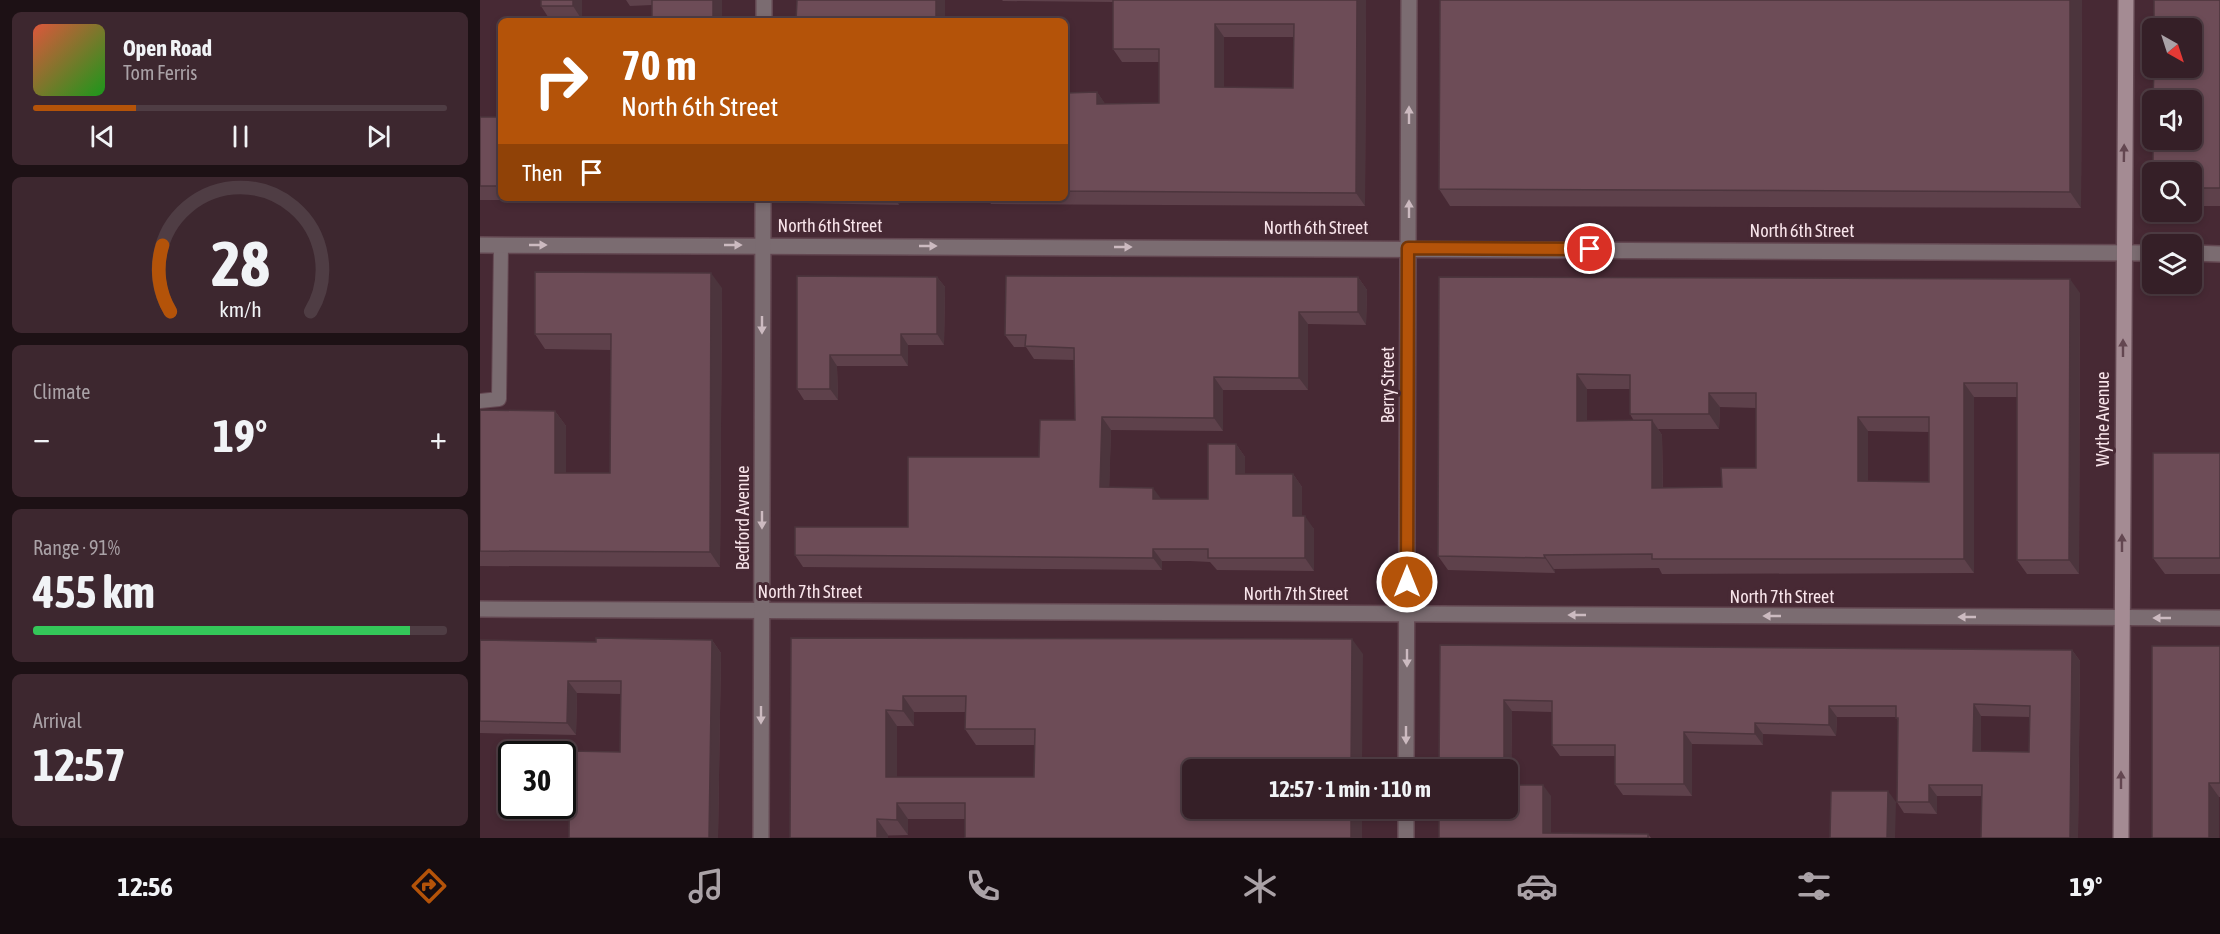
<!DOCTYPE html>
<meta charset="utf-8">
<style>
:root{--surface:#351f27;--page:#3d272f;--text:#f1f3f6;--muted:#aaa2a7;--line:#4f3d44;--accent:#b45309}
body{margin:0;font-family:"Asap Condensed",sans-serif;background:var(--page);color:var(--text);height:100vh;display:flex;flex-direction:column;font-size:22px;white-space:nowrap}
*{box-sizing:border-box;margin:0}
p{font-size:20px;color:var(--muted)}
.icon{flex:none;width:33px;height:33px;fill:none;stroke:currentColor;stroke-width:2;stroke-linecap:round;stroke-linejoin:round}
.map{position:relative;flex:1;overflow:hidden}
.sheet{display:flex;flex-direction:column;gap:12px;padding:12px;background:#1d1115;width:480px}
.sheet>*{flex:none}
.hud{position:absolute;left:18px;top:18px;width:570px;height:183px;border-radius:9px;box-shadow:0 3px 9px #0003,0 0 0 2px var(--line);background:#b45309;color:#fff;overflow:hidden}
.needle{width:39px;rotate:141deg}
.controls{position:absolute;left:1662px;top:18px;display:grid;gap:12px}
.controls a{display:grid;place-items:center;width:60px;height:60px;border-radius:9px;background:var(--surface);box-shadow:0 3px 9px #0003,0 0 0 2px var(--line);font-size:30px}
.speed{position:absolute;left:18px;top:741px;display:flex;gap:12px;font-size:30px;font-weight:700;text-align:center}
.speed>*{display:grid;place-content:center;width:78px;height:78px;border-radius:50%;background:var(--surface);box-shadow:0 3px 9px #0003,0 0 0 2px var(--line);line-height:1}
.speed .limit{border:3px solid #111;border-radius:9px;background:#fff;color:#111}
.pin{position:absolute;display:grid;place-items:center;width:51px;height:51px;color:#fff;margin:-26px;border:3px solid #fff;border-radius:50%;box-shadow:0 2px 6px #0007}
.me{position:absolute;width:66px;margin:-33px;rotate:0deg;stroke-linejoin:round;filter:drop-shadow(0 0 4px #0008)}
.turn{display:flex;align-items:center;gap:21px;height:126px;padding:0 24px;font-size:27px}
.turn .icon{width:78px;height:78px;stroke-width:2.5}
.turn b{display:block;font-size:42px;line-height:51px}
.then{display:flex;align-items:center;height:57px;padding:0 24px;background:#0003;gap:12px;font-size:22px}
.big{font-size:45px;font-weight:700;line-height:1.1}
.sheet .widget{flex:1;display:flex;flex-direction:column;justify-content:center;gap:9px;min-width:0;padding:0 21px;border-radius:9px;background:var(--page)}
.sheet .dial{align-items:center;gap:0}
.dial svg{height:156px;overflow:visible;fill:none;stroke:var(--line);stroke-width:7;stroke-linecap:round;text-anchor:middle}
.dial text{fill:var(--text);stroke:none}
.song{display:flex;align-items:center;gap:18px}
.cover{width:72px;height:72px;border-radius:9px;background:linear-gradient(135deg,hsl(10 70% 55%),hsl(120 70% 35%))}
.played{height:6px;border-radius:3px;background:linear-gradient(90deg,var(--accent) 25%,var(--line) 25%)}
.keys{display:flex;justify-content:space-around;direction:ltr}
.heat{display:flex;justify-content:space-between;align-items:center;font-size:33px;direction:ltr}
.charge{height:9px;border-radius:4px;background:linear-gradient(90deg,#34c759 91%,var(--line) 0)}
.trip{position:absolute;left:702px;top:759px;width:336px;height:60px;border-radius:9px;background:var(--surface);box-shadow:0 3px 9px #0003,0 0 0 2px var(--line);font-weight:700;line-height:60px;text-align:center}
.menu{display:flex;height:96px;justify-content:space-around;align-items:center;background:#150c10;color:var(--muted)}
.menu .icon{width:42px;height:42px}
.menu .active{color:var(--accent)}
.menu b{font-size:27px;color:var(--text)}
main{display:flex;flex:1;min-height:0}
.map>svg:first-child{display:block}
.lines{fill:none;stroke-linecap:round;stroke-linejoin:round}
.lane-casing{stroke:#634751;stroke-width:16}
.street-casing{stroke:#634751;stroke-width:18}
.secondary-casing{stroke:#634751;stroke-width:18}
.lane{stroke:#7b6c71;stroke-width:14}
.street{stroke:#7b6c71;stroke-width:15}
.secondary{stroke:#a48b93;stroke-width:15}
.wall{fill:#5e414b;fill-rule:evenodd}
.shaded-wall{fill:#4c353d}
.building{fill:#6d4c57;stroke:#4c353d;stroke-width:1.5;fill-rule:evenodd}
.oneway{fill:#ccbac0}
.oneway2{fill:#634650}
.route-casing{stroke:#753606;stroke-width:15}
.route{stroke:#b45309;stroke-width:10}
.labels{text-anchor:middle;stroke-width:6;stroke-linejoin:round;paint-order:stroke}
.street-label{font-size:18px;fill:#f8e4ea;stroke:#472934}
</style>
<main>
<section class="sheet">
<div class="widget">
<div class="song"><i class="cover"></i><div><b>Open Road</b><p>Tom Ferris</p></div></div>
<div class="played"></div>
<div class="keys"><svg class="icon" aria-label="previous" viewBox="0 0 24 24"><path d="M18 5L8 12l10 7zM5 5v14"/></svg><svg class="icon" aria-label="pause" viewBox="0 0 24 24"><path d="M8 5v14M16 5v14"/></svg><svg class="icon" aria-label="next" viewBox="0 0 24 24"><path d="M6 5l10 7-10 7zM19 5v14"/></svg></div>
</div>
<div class="widget dial"><svg viewBox="0 0 100 80">
<path d="M14 69A42 42 0 1 1 86 69"/>
<path d="M14 69A42 42 0 0 1 10 35" stroke="#b45309"/>
<text x="50" y="56" font-size="32" font-weight="700">28</text>
<text x="50" y="72" font-size="11">km/h</text>
</svg></div>
<div class="widget"><p>Climate</p>
<div class="heat"><a>−</a><b class="big">19°</b><a>+</a></div>
</div>
<div class="widget"><p>Range · 91%</p><b class="big">455 km</b><div class="charge"></div></div>
<div class="widget"><p>Arrival</p><b class="big">12:57</b></div>
</section>
<div class="map">
<svg width="1740" height="838" viewBox="0 0 1740 838">
<rect width="100%" height="100%" fill="#472934"/>
<g class="lines">
<defs>
<polyline id="lane" points="0,401 19,399 21,245"/>
<g id="street">
<polyline points="284,21 284,0"/>
<polyline points="0,245 1672,253"/>
<polyline points="1712,253 1740,254"/>
<polyline points="0,609 1740,618"/>
<polyline points="926,770 929,0"/>
<polyline points="281,838 283,198"/>
<polyline points="926,838 926,808"/>
</g>
<polyline id="secondary" points="1641,838 1646,0"/>
</defs>
<use href="#lane" class="lane-casing"/>
<use href="#street" class="street-casing"/>
<use href="#secondary" class="secondary-casing"/>
<use href="#lane" class="lane"/>
<use href="#street" class="street"/>
<use href="#secondary" class="secondary"/>
</g>
<g class="wall">
<polygon points="61,0 102,0 102,20 70,20 61,6"/>
<polygon points="146,0 242,0 242,21 172,5 150,6"/>
<path d="M522,0h364l-1,206 -374,-2 -4,-6h78v-105l32,-1 8,12 54,-1v-41h-37l-9,-13v-47l-110,-1zM744,37h69v51l-69,-1z"/>
<polygon points="960,0 1602,0 1601,208 970,206 959,189"/>
<polygon points="1740,0 1740,206 1712,206 1712,172"/>
<polygon points="0,117 21,117 21,198 242,198 242,203 100,203 98,200 0,200"/>
<polygon points="321,198 420,198 419,205 325,203"/>
<polygon points="317,276 457,277 465,287 464,345 428,345 428,366 357,366 358,400 324,400 317,389"/>
<polygon points="878,277 887,290 886,325 828,324 828,390 743,390 743,431 631,430 629,487 681,499 728,499 756,444 765,457 765,474 813,474 822,487 822,516 834,529 834,571 737,570 730,562 710,561 682,561 682,570 323,567 315,555 428,527 559,457 595,420 594,360 554,359 546,347 534,347 525,335"/>
<path d="M959,277l641,16 -1,281h-52l-10,-14v-163h-43v176l-312,1 -3,-6 -105,1 1,4 -107,-3 -10,-14zM1107,389h43v25l4,7h-47zM1240,407l36,1v60l-34,19 -59,1 -1,-53 -4,-6h61zM1388,431l61,1v50l-61,-1z"/>
<polygon points="242,288 240,567 0,566 0,410 75,411 86,426 86,473 130,473 131,350 65,349 55,334"/>
<polygon points="1740,453 1740,574 1685,574 1673,558"/>
<path d="M311,638l572,16 -398,165h-57v16l-118,3zM434,712h51v17l11,16h59l-1,32h-137v-51h17z"/>
<polygon points="0,640 116,642 232,640 241,653 238,838 89,838 140,752 141,694 97,693 96,735 0,733"/>
<path d="M960,645l632,5 8,11 -2,177h-97l1,-42h-45v18l-33,-1 -7,-11 1,-81 -2,-4h-59l-1,19 -73,-2v11l-71,-1v52l-69,-1 -8,-11v-28h-55l-8,-11v-33l-40,-1 -1,74 40,11v37l97,1 3,4h-212zM1501,716l49,1 -1,35h-48z"/>
<polygon points="1740,646 1740,797 1739,797 1739,838 1672,838"/>
</g>
<g class="shaded-wall">
<polygon points="93,0 102,0 102,20 93,6"/>
<rect x="233" y="0" width="9" height="21"/>
<rect x="456" y="0" width="9" height="21"/>
<polygon points="877,0 886,0 885,206 876,193"/>
<polygon points="1590,0 1602,0 1601,208 1590,192"/>
<polygon points="735,24 744,37 744,100 735,87"/>
<polygon points="617,92 626,105 617,104"/>
<polygon points="415,198 420,198 419,205"/>
<polygon points="231,273 242,288 240,567 230,552"/>
<polygon points="457,277 465,287 464,345 457,334"/>
<polygon points="878,277 887,290 886,325 878,312"/>
<polygon points="1590,279 1600,293 1599,574 1589,560"/>
<polygon points="819,312 828,324 828,390 819,378"/>
<polygon points="421,334 428,345 428,366 421,355"/>
<polygon points="350,355 357,366 358,400 350,389"/>
<polygon points="1097,374 1107,389 1107,435 1097,421"/>
<polygon points="734,377 743,390 743,431 734,418"/>
<polygon points="1484,383 1494,397 1494,573 1484,559"/>
<polygon points="1229,393 1240,407 1239,429 1229,414"/>
<polygon points="75,411 86,426 86,488 75,473"/>
<polygon points="622,417 631,430 629,499 620,487"/>
<polygon points="1378,417 1388,431 1388,496 1378,481"/>
<polygon points="1172,420 1182,435 1183,502 1172,488"/>
<polygon points="756,444 765,457 765,486 756,474"/>
<polygon points="813,474 822,487 822,529 813,516"/>
<polygon points="673,488 682,500 673,499"/>
<polygon points="825,516 834,529 834,571 825,558"/>
<polygon points="673,549 682,561 682,570 673,558"/>
<polygon points="1064,555 1074,569 1075,573 1065,558"/>
<polygon points="872,639 883,654 882,770 871,770"/>
<polygon points="232,640 241,653 238,838 229,838"/>
<polygon points="1592,650 1600,661 1598,838 1590,838"/>
<polygon points="88,681 97,693 96,735 87,723"/>
<polygon points="423,696 434,712 434,726 423,711"/>
<polygon points="1024,700 1032,711 1031,797 1028,791 1028,770 1024,770"/>
<polygon points="1494,704 1501,716 1501,763 1493,751"/>
<polygon points="1349,706 1357,717 1356,736 1349,725"/>
<polygon points="406,710 417,726 417,792 406,777"/>
<polygon points="1275,723 1283,734 1283,745 1275,734"/>
<polygon points="1204,732 1212,744 1212,796 1204,784"/>
<polygon points="1729,783 1739,797 1739,838 1729,838"/>
<polygon points="1063,785 1071,796 1071,838 1063,833"/>
<polygon points="1449,785 1457,796 1457,814 1449,802"/>
<polygon points="1408,791 1416,802 1415,838 1407,838"/>
<polygon points="417,803 428,819 428,835 417,820"/>
<rect x="871" y="808" width="11" height="30"/>
<polygon points="397,819 408,835 408,838 397,838"/>
</g>
<g class="building">
<rect x="61" y="0" width="32" height="6"/>
<rect x="172" y="0" width="61" height="21"/>
<polygon points="317,0 456,0 456,21 316,21"/>
<path d="M633,0h244l-1,193 -291,-2v-98l32,-1v12l62,-1v-54h-46zM735,24h79l-1,64 -78,-1z"/>
<polygon points="960,0 1590,0 1590,192 959,189"/>
<polygon points="1674,0 1740,0 1740,188 1712,188 1712,172 1673,172 1673,140 1712,140 1712,100 1673,100 1674,68 1712,68 1712,28 1674,28"/>
<rect x="0" y="117" width="21" height="69"/>
<polygon points="55,272 231,273 230,552 0,551 0,410 75,411 75,473 130,473 131,334 55,334"/>
<polygon points="317,276 457,277 457,334 421,334 421,355 350,355 350,389 317,389"/>
<polygon points="526,276 878,277 878,312 819,312 819,378 734,377 734,418 622,417 620,487 673,488 673,499 728,499 728,444 756,444 756,474 813,474 813,516 825,516 825,558 728,558 728,549 673,549 673,558 315,555 315,527 428,527 428,457 559,457 560,420 595,420 594,348 545,346 546,335 525,335"/>
<path d="M959,277l631,2 -1,281h-52v-177h-53v176h-312v-5l-108,1 1,3 -107,-2zM1097,374l53,1v39h79v-21h47v75h-35l1,19 -70,1v-68l-75,1zM1378,417h71v65l-71,-1z"/>
<rect x="1673" y="453" width="67" height="105"/>
<polygon points="116,638 232,640 229,838 89,838 90,751 140,752 141,681 88,681 87,723 0,721 0,640 116,642"/>
<path d="M311,638l561,1 -1,131h-159v38h159v30h-386v-35h-68v17l-20,-1v19h-87zM423,696h63l-1,33h70l-1,48h-148v-67l17,1z"/>
<path d="M960,645l632,5 -2,188h-89l1,-53h-53v17h-32l1,-84h-2v-12h-67v19l-74,-2v11l-71,-2v52h-69v-39h-63v-44l-48,-1v70h-65zM1494,704l56,2 -1,46 -56,-1z"/>
<polygon points="1672,646 1740,646 1740,783 1729,783 1729,838 1672,838"/>
<polygon points="1028,785 1063,785 1063,833 1168,834 1168,838 959,838 959,808 1028,808"/>
<polygon points="1351,791 1408,791 1407,838 1350,838"/>
</g>
<defs><path id="oneway-solid" d="M-6-.8H1V-3.2L6.5 0L1 3.2V.8H-6Z" transform="scale(1.5)"/></defs>
<g class="oneway">
<use href="#oneway-solid" transform="translate(929 115) rotate(-90)"/>
<use href="#oneway-solid" transform="translate(929 209) rotate(-90)"/>
<use href="#oneway-solid" transform="translate(58 245)"/>
<use href="#oneway-solid" transform="translate(253 245)"/>
<use href="#oneway-solid" transform="translate(448 246)"/>
<use href="#oneway-solid" transform="translate(643 247)"/>
<use href="#oneway-solid" transform="translate(282 325) rotate(90)"/>
<use href="#oneway-solid" transform="translate(282 520) rotate(90)"/>
<use href="#oneway-solid" transform="translate(1097 615) rotate(-180)"/>
<use href="#oneway-solid" transform="translate(1292 616) rotate(-180)"/>
<use href="#oneway-solid" transform="translate(1487 617) rotate(-180)"/>
<use href="#oneway-solid" transform="translate(1682 618) rotate(-180)"/>
<use href="#oneway-solid" transform="translate(927 658) rotate(90)"/>
<use href="#oneway-solid" transform="translate(281 715) rotate(90)"/>
<use href="#oneway-solid" transform="translate(926 735) rotate(90)"/>
</g>
<g class="oneway2">
<use href="#oneway-solid" transform="translate(1644 153) rotate(-89)"/>
<use href="#oneway-solid" transform="translate(1643 348) rotate(-90)"/>
<use href="#oneway-solid" transform="translate(1642 543) rotate(-90)"/>
<use href="#oneway-solid" transform="translate(1641 780) rotate(-90)"/>
</g>
<g class="lines">
<defs>
<polyline id="route" points="927,582 928,248 1110,249"/>
</defs>
<use href="#route" class="route-casing"/>
<use href="#route" class="route"/>
</g>
<g class="labels">
<g class="street-label">
<text x="350" y="232">North 6th Street</text>
<text x="836" y="234">North 6th Street</text>
<text x="1322" y="237">North 6th Street</text>
<text transform="translate(908 385) rotate(-90)" y="6">Berry Street</text>
<text transform="translate(1623 419) rotate(-90)" y="6">Wythe Avenue</text>
<text transform="translate(263 518) rotate(-90)" y="6">Bedford Avenue</text>
<text x="330" y="598">North 7th Street</text>
<text x="816" y="600">North 7th Street</text>
<text x="1302" y="603">North 7th Street</text>
</g>
</g>
</svg>
<div class="controls">
<a><svg class="needle" viewBox="-14 -14 28 28"><path d="M0-13l5 13h-10z" fill="#e53935"/><path d="M0 13l5-13h-10z" fill="#aaa2a7"/></svg></a>
<a><svg class="icon" aria-label="sound" viewBox="0 0 24 24"><path d="M4 9h4l5-4v14l-5-4H4zM17 9q2 3 0 6"/></svg></a>
<a><svg class="icon" aria-label="search" viewBox="0 0 24 24"><circle cx="10" cy="10" r="6"/><path d="M15 15l6 6"/></svg></a>
<a><svg class="icon" aria-label="layers" viewBox="0 0 24 24"><path d="M12 4l9 5-9 5-9-5zM3 14l9 5 9-5"/></svg></a>
</div>
<div class="speed"><div class="limit">30</div></div>
<div class="pin" style="left:1110px;top:249px;background:#d93025"><svg class="icon" aria-label="arrive" viewBox="0 0 24 24"><path d="M6 21V4h12l-3 4 3 4H6"/></svg></div>
<svg class="me" style="left:927px;top:582px" viewBox="-20 -20 40 40"><circle r="17" fill="#b45309" stroke="#fff" stroke-width="3"/><path d="M0-11L8 9 0 5-8 9z" fill="#fff"/></svg>
<div class="trip">12:57 · 1 min · 110 m</div>
<div class="hud">
<div class="turn"><svg class="icon" aria-label="right" viewBox="0 0 24 24"><path d="M7 20v-9h11M14 6l5 5-5 5"/></svg><div><b>70 m</b>North 6th Street</div></div>
<div class="then">Then<svg class="icon" aria-label="arrive" viewBox="0 0 24 24"><path d="M6 21V4h12l-3 4 3 4H6"/></svg></div>
</div>
</div>
</main>
<nav class="menu">
<b>12:56</b>
<svg class="icon active" aria-label="directions" viewBox="0 0 24 24"><path d="M12 3l9 9-9 9-9-9zM9 14v-3h6M13 9l2 2-2 2"/></svg>
<svg class="icon" aria-label="music" viewBox="0 0 24 24"><path d="M9 18V5l10-2v13"/><circle cx="6" cy="18" r="3"/><circle cx="16" cy="16" r="3"/></svg>
<svg class="icon" aria-label="phone" viewBox="0 0 24 24"><path d="M5 4h4l2 5-3 2q2 4 5 5l2-3 5 2v4C11 20 4 13 5 4z"/></svg>
<svg class="icon" aria-label="climate" viewBox="0 0 24 24"><path d="M12 3v18M4 7l16 10M4 17L20 7"/></svg>
<svg class="icon" aria-label="car" viewBox="0 0 24 24"><path d="M5 17H2v-5l4-1 3-4h7l3 4 3 1v5h-3M9 17h6M6 11h13"/><circle cx="7" cy="17" r="2"/><circle cx="17" cy="17" r="2"/></svg>
<svg class="icon" aria-label="filters" viewBox="0 0 24 24"><path d="M4 7h16M4 17h16"/><circle cx="9" cy="7" r="2"/><circle cx="15" cy="17" r="2"/></svg>
<b>19°</b>
</nav>
